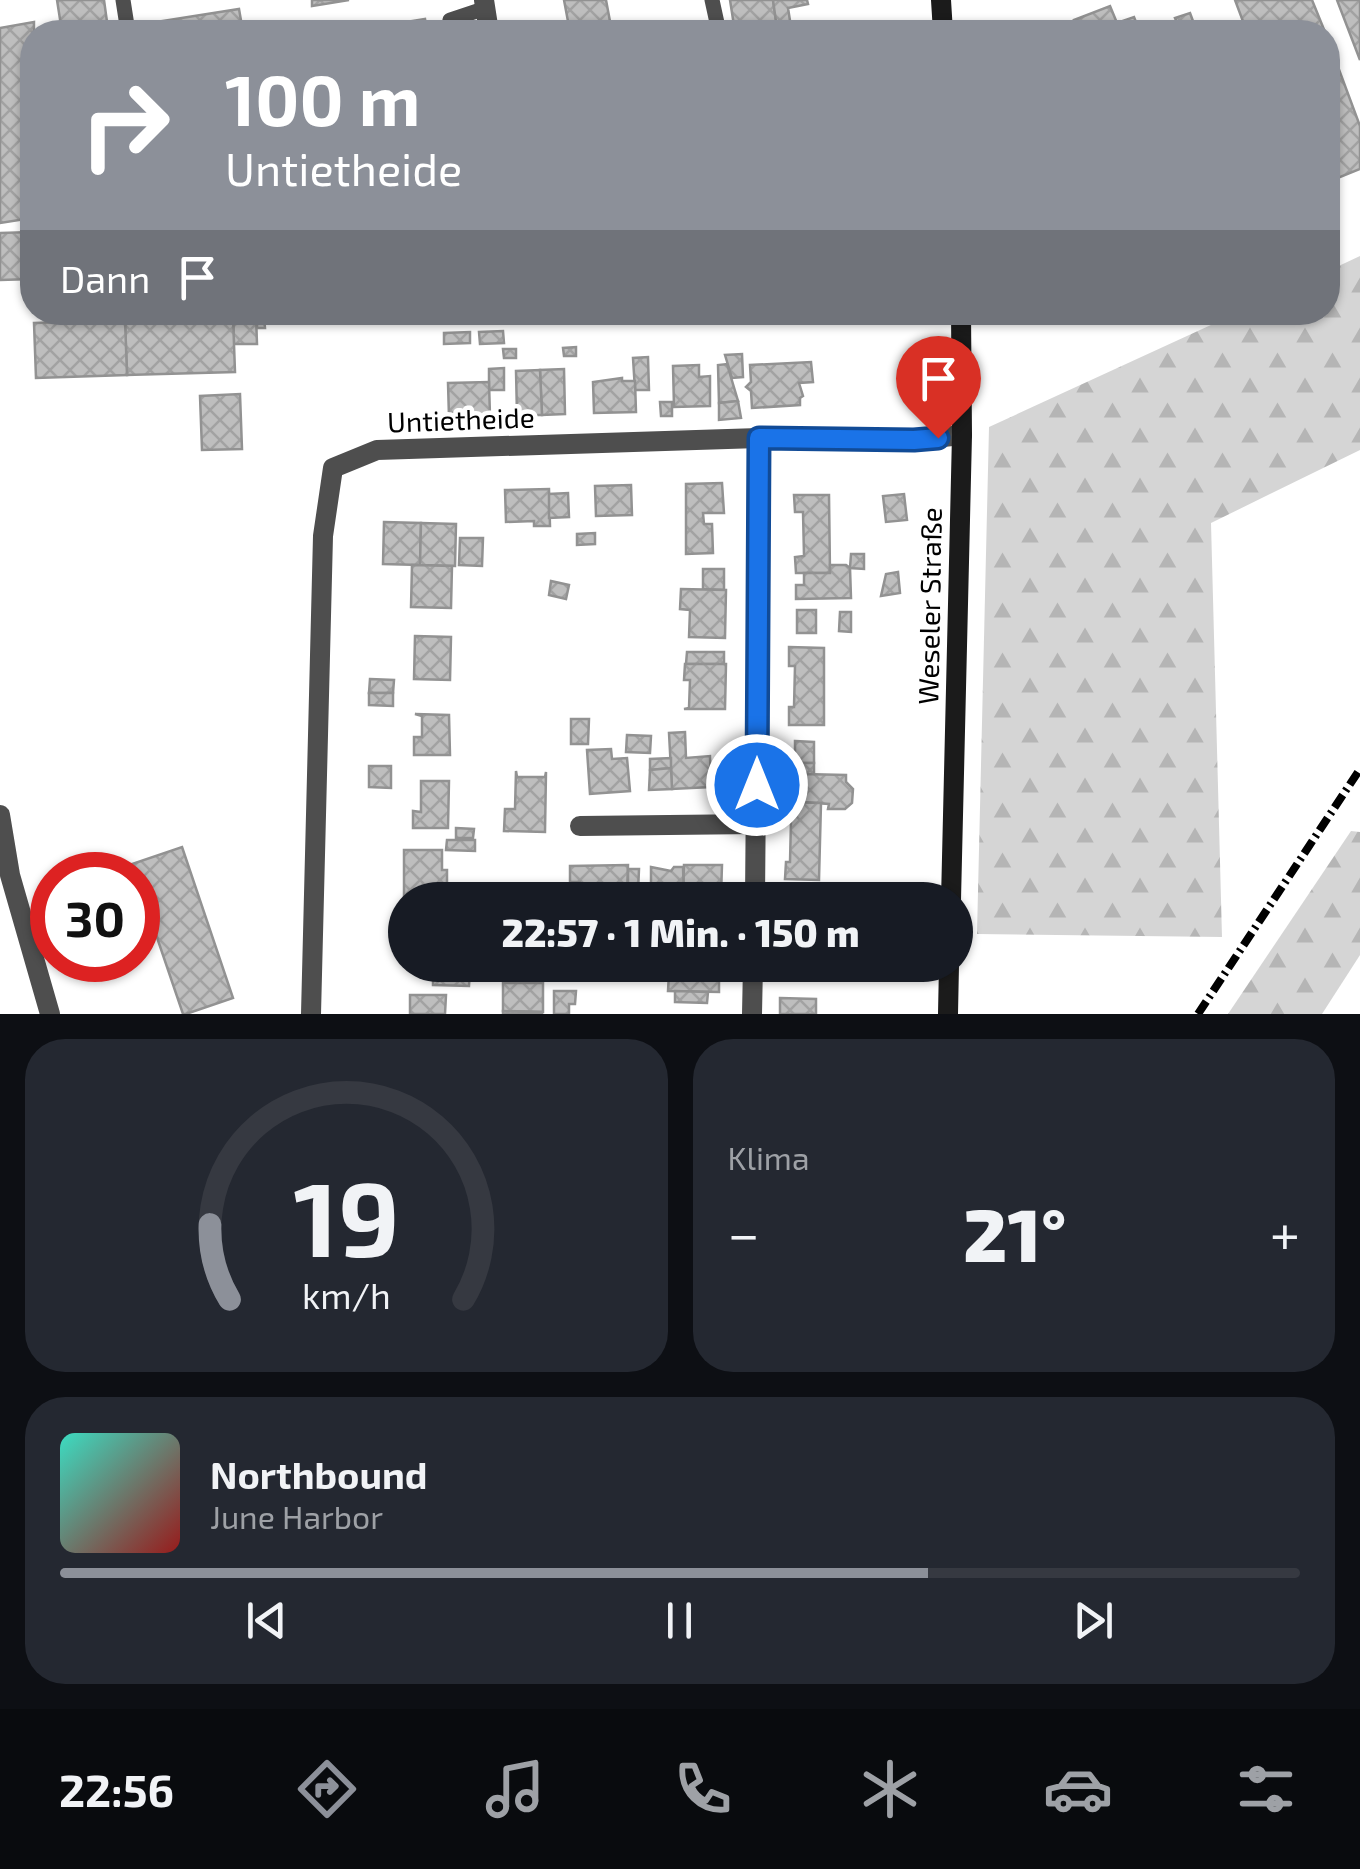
<!DOCTYPE html>
<html lang="de">
<meta charset="utf-8">
<style>
:root{--surface:#171b24;--page:#242831;--text:#f1f3f6;--muted:#9ea1a6;--line:#363941;--accent:#8c9099}
body{margin:0;font-family:"Exo 2",sans-serif;background:var(--page);color:var(--text);height:100vh;display:flex;flex-direction:column;font-size:38px;white-space:nowrap}
*{box-sizing:border-box;margin:0}
p{font-size:32px;color:var(--muted)}
.icon{flex:none;width:55px;height:55px;fill:none;stroke:currentColor;stroke-width:2;stroke-linecap:round;stroke-linejoin:round}
.map{position:relative;height:1014px;overflow:hidden}
.details{display:flex;flex-direction:column;gap:25px;padding:25px;background:#0d0f14;flex:1}
.details>*{flex:none}
.top-card{position:absolute;left:20px;top:20px;width:1320px;height:305px;border-radius:40px;box-shadow:0 2px 8px #0004;background:#8c9099;color:#fff;overflow:hidden}
.speed{position:absolute;left:30px;top:852px;display:flex;gap:20px;font-size:50px;font-weight:700;text-align:center}
.speed>*{display:grid;place-content:center;width:130px;height:130px;border-radius:50%;background:var(--surface);box-shadow:0 2px 8px #0004;line-height:1}
.speed .limit{border:15px solid #d22;background:#fff;color:#111}
.pin{position:absolute;display:grid;place-items:center;width:85px;height:85px;color:#fff;margin:-102px -42px;border-radius:50% 50% 50% 0;rotate:-45deg;box-shadow:0 0 10px #0007}
.pin .icon{rotate:45deg}
.me{position:absolute;width:110px;margin:-55px;rotate:0deg;stroke-linejoin:round;filter:drop-shadow(0 0 8px #0008)}
.turn{display:flex;align-items:center;gap:35px;height:210px;padding:0 40px;font-size:45px}
.turn .icon{width:130px;height:130px;stroke-width:2.5}
.turn b{display:block;font-size:70px;line-height:85px}
.then{display:flex;align-items:center;height:95px;padding:0 40px;background:#0003;gap:20px;font-size:38px}
.big{font-size:75px;font-weight:800;line-height:1.1}
.details .card{flex:1;display:flex;flex-direction:column;justify-content:center;gap:15px;min-width:0;padding:0 35px;border-radius:40px;background:var(--page)}
.details .dial{align-items:center;gap:0}
.dial svg{height:260px;overflow:visible;fill:none;stroke:var(--line);stroke-width:7;stroke-linecap:round;text-anchor:middle}
.dial text{fill:var(--text);stroke:none}
.song{display:flex;align-items:center;gap:30px}
.cover{width:120px;height:120px;border-radius:15px;background:linear-gradient(135deg,hsl(170 70% 55%),hsl(0 70% 35%))}
.played{height:10px;border-radius:5px;background:linear-gradient(90deg,var(--accent) 70%,var(--line) 70%)}
.keys{display:flex;justify-content:space-around;direction:ltr}
.heat{display:flex;justify-content:space-between;align-items:center;font-size:55px;direction:ltr}
.details .tiles{flex:1;display:grid;gap:25px;grid-template-columns:1fr 1fr}
.card:last-child{grid-column:span 2}
.trip{position:absolute;left:388px;top:882px;width:585px;height:100px;border-radius:50px;background:var(--surface);box-shadow:0 2px 8px #0004;font-weight:800;line-height:100px;text-align:center}
.tabs{display:flex;height:160px;justify-content:space-around;align-items:center;background:#090b0e;color:var(--muted)}
.tabs .icon{width:70px;height:70px}
.tabs .on{color:var(--accent)}
.tabs b{font-size:45px;color:var(--text)}
.map>svg:first-child{display:block}
.forest{fill:url(#forest-firs)}
.building{fill:url(#building-cross-hatch);stroke:#929292;stroke-width:2.5}
.lines{fill:none;stroke-linecap:round;stroke-linejoin:round}
.service{stroke:#4e4e4e;stroke-width:15}
.minor{stroke:#4e4e4e;stroke-width:20}
.secondary{stroke:#1b1b1b;stroke-width:20}
.rail{stroke:#000;stroke-width:8;stroke-dasharray:15 5 2.5 5;stroke-linecap:butt}
.route-casing{stroke:#114b97;stroke-width:25}
.route{stroke:#1a73e8;stroke-width:18}
.labels{text-anchor:middle;stroke-width:9;stroke-linejoin:round;paint-order:stroke}
.street-label{font-size:28px;fill:#000;stroke:#fff}
</style>
<div class="map">
<svg width="1360" height="1014" viewBox="0 0 1360 1014">
<defs>
<pattern id="forest-firs" width="22" height="20" patternUnits="userSpaceOnUse" patternTransform="scale(2.5)"><rect width="22" height="20" fill="#d5d5d5"/><path d="M5 1l3.5 6h-7zM16 11l3.5 6h-7z" fill="#b5b5b5"/></pattern>
<pattern id="building-cross-hatch" width="8" height="8" patternUnits="userSpaceOnUse" patternTransform="scale(2.5)"><rect width="8" height="8" fill="#bebebe"/><path d="M0 0l8 8M0 8l8-8" fill="none" stroke="#a2a2a2"/></pattern>
</defs>
<rect width="100%" height="100%" fill="#fff"/>
<g class="forest">
<polygon points="1360,256 1360,450 1211,523 1222,937 977,934 989,427 1237,313 1328,312 1328,271"/>
<polygon points="1351,831 1360,832 1360,955 1322,1014 1228,1014"/>
</g>
<g class="building">
<polygon points="57,0 104,0 108,29 62,32"/>
<polygon points="312,0 349,0 312,6"/>
<polygon points="564,0 606,0 612,32 570,32"/>
<polygon points="730,0 773,0 778,32 735,32"/>
<polygon points="773,0 807,0 808,4 788,8 791,27 777,29"/>
<polygon points="1235,0 1312,0 1325,32 1247,32"/>
<polygon points="1337,0 1360,0 1360,60"/>
<polygon points="1110,6 1117,23 1134,17 1140,32 1079,32 1074,20"/>
<polygon points="239,9 243,32 157,32 156,22"/>
<polygon points="1190,13 1197,32 1181,32 1175,18"/>
<polygon points="425,19 427,32 346,32"/>
<polygon points="34,22 32,218 0,223 0,28"/>
<polygon points="1328,40 1360,126 1360,169 1328,182"/>
<polygon points="32,232 32,279 0,280 0,233"/>
<polygon points="256,316 257,344 234,344 233,317"/>
<polygon points="257,316 264,316 265,328 257,328"/>
<polygon points="233,317 235,372 127,375 125,320"/>
<polygon points="125,320 127,375 36,378 34,323"/>
<polygon points="503,331 504,343 480,344 479,332"/>
<polygon points="470,332 470,343 444,344 444,333"/>
<polygon points="576,347 576,356 564,356 563,348"/>
<polygon points="503,349 516,349 516,358 504,358"/>
<polygon points="742,354 743,377 732,378 725,355"/>
<polygon points="648,357 649,390 635,390 633,358"/>
<polygon points="811,362 813,382 799,383 803,396 800,398 800,405 752,408 751,391 746,387 751,382 750,365"/>
<polygon points="727,364 738,401 719,403 718,365"/>
<polygon points="699,365 699,377 710,376 710,406 674,407 673,366"/>
<polygon points="504,368 504,390 489,390 489,369"/>
<polygon points="564,369 565,414 542,415 540,370"/>
<polygon points="540,370 542,415 517,415 516,371"/>
<polygon points="622,378 622,381 635,381 636,412 594,413 593,382"/>
<polygon points="489,382 490,416 449,417 448,383"/>
<polygon points="240,394 242,449 202,450 200,396"/>
<polygon points="738,401 741,418 719,420 719,403"/>
<polygon points="660,402 672,402 672,416 661,416"/>
<polygon points="722,483 724,513 703,513 704,524 712,524 713,553 686,554 686,484"/>
<polygon points="631,485 632,515 596,516 595,486"/>
<polygon points="549,489 550,526 534,526 534,521 506,522 505,490"/>
<polygon points="568,493 569,517 549,518 549,494"/>
<polygon points="904,494 907,520 886,522 883,496"/>
<polygon points="794,495 829,495 830,573 796,573 795,557 804,556 803,512 795,512"/>
<polygon points="384,522 421,523 420,565 383,564"/>
<polygon points="421,523 456,524 455,566 420,565"/>
<polygon points="595,533 595,544 577,545 577,534"/>
<polygon points="460,538 483,538 482,566 459,565"/>
<polygon points="851,554 864,554 864,569 850,568"/>
<polygon points="412,565 452,566 451,608 411,607"/>
<polygon points="830,565 846,565 850,568 851,598 796,599 796,585 804,585 804,573 830,573"/>
<polygon points="703,569 724,569 724,590 703,589"/>
<polygon points="898,572 900,593 881,596 886,574"/>
<polygon points="551,581 569,585 566,599 549,595"/>
<polygon points="681,589 726,590 725,638 689,637 690,610 680,609"/>
<rect x="797" y="610" width="19" height="23"/>
<polygon points="840,612 851,612 851,632 839,631"/>
<polygon points="415,636 451,637 450,680 414,679"/>
<polygon points="789,647 824,648 824,725 789,725 789,707 794,707 795,666 789,666"/>
<polygon points="687,652 724,652 724,664 686,664"/>
<polygon points="685,664 726,664 725,709 684,709 689,708 690,680 684,680"/>
<polygon points="370,679 394,680 393,693 369,693"/>
<polygon points="369,693 393,693 393,706 369,705"/>
<polygon points="415,714 449,715 450,755 414,755 414,737 422,737 422,716"/>
<polygon points="571,719 589,719 588,744 571,744"/>
<polygon points="685,732 686,758 710,756 711,787 672,789 669,733"/>
<polygon points="627,735 651,736 650,753 626,752"/>
<polygon points="795,741 814,742 814,763 795,763"/>
<polygon points="611,749 612,759 627,758 630,791 590,794 587,750"/>
<polygon points="671,758 671,768 650,770 650,759"/>
<polygon points="795,763 814,763 814,774 794,775"/>
<polygon points="369,766 391,766 391,788 369,787"/>
<polygon points="671,768 672,789 649,790 650,770"/>
<polygon points="516,771 517,777 545,777 546,772 545,832 504,831 505,809 515,809"/>
<polygon points="802,774 846,775 846,782 853,789 852,803 845,809 828,809 829,804 801,802"/>
<polygon points="421,781 449,781 448,828 413,828 413,811 421,812"/>
<polygon points="787,802 821,803 819,880 785,879 786,862 790,862 791,820 787,820"/>
<polygon points="456,828 474,829 473,838 456,838"/>
<polygon points="447,840 475,840 475,851 446,850"/>
<polygon points="182,847 233,998 186,1014 183,1014 132,864"/>
<polygon points="404,850 442,850 442,870 447,870 447,897 404,896"/>
<polygon points="628,865 627,900 580,896 580,882 570,882 570,866"/>
<polygon points="684,865 722,865 721,896 683,896"/>
<polygon points="651,867 671,871 674,867 683,867 684,900 651,900"/>
<polygon points="628,869 639,869 638,892 628,892"/>
<polygon points="453,892 473,893 473,900 453,900"/>
<rect x="790" y="895" width="21" height="5"/>
<polygon points="411,965 445,965 445,968 411,967"/>
<polygon points="676,965 719,965 719,992 668,991 669,973 675,973"/>
<polygon points="433,968 470,969 469,986 433,985"/>
<polygon points="503,983 543,983 543,1012 503,1011"/>
<polygon points="554,991 576,991 575,1004 569,1004 569,1014 554,1014"/>
<polygon points="675,991 708,992 707,1003 675,1002"/>
<polygon points="410,995 446,995 445,1014 410,1014"/>
<polygon points="780,998 816,999 816,1014 780,1014"/>
<polygon points="503,1011 542,1012 542,1014 503,1014"/>
</g>
<g class="lines">
<g class="service">
<polyline points="123,0 128,32"/>
<polyline points="712,0 719,32"/>
<polyline points="448,32 450,20 486,8"/>
</g>
<g class="minor">
<polyline points="484,0 489,32"/>
<polyline points="0,815 10,875 50,1014"/>
<polyline points="580,826 757,824"/>
<polyline points="755,900 759,438"/>
<polyline points="311,1014 323,536 333,468 377,450 759,438 914,440 962,435"/>
<polyline points="752,1014 753,965"/>
</g>
<g class="secondary">
<polyline points="941,0 943,32"/>
<polyline points="951,900 962,435 961,312"/>
<polyline points="948,1014 949,965"/>
</g>
<polyline class="rail" points="1198,1014 1360,769"/>
</g>
<g class="lines">
<defs>
<polyline id="route" points="757,785 759,438 914,440 938,438"/>
</defs>
<use href="#route" class="route-casing"/>
<use href="#route" class="route"/>
</g>
<g class="labels">
<g class="street-label">
<text transform="translate(461 420) rotate(-2)" y="10">Untietheide</text>
<text transform="translate(930 606) rotate(-89)" y="10">Weseler Straße</text>
</g>
</g>
</svg>
<div class="speed"><div class="limit">30</div></div>
<div class="pin" style="left:938px;top:438px;background:#d93025"><svg class="icon" aria-label="arrive" viewBox="0 0 24 24"><path d="M6 21V4h12l-3 4 3 4H6"/></svg></div>
<svg class="me" style="left:757px;top:785px" viewBox="-20 -20 40 40"><circle r="17" fill="#1a73e8" stroke="#fff" stroke-width="3"/><path d="M0-11L8 9 0 5-8 9z" fill="#fff"/></svg>
<div class="trip">22:57 · 1 Min. · 150 m</div>
<div class="top-card">
<div class="turn"><svg class="icon" aria-label="right" viewBox="0 0 24 24"><path d="M7 20v-9h11M14 6l5 5-5 5"/></svg><div><b>100 m</b>Untietheide</div></div>
<div class="then">Dann<svg class="icon" aria-label="arrive" viewBox="0 0 24 24"><path d="M6 21V4h12l-3 4 3 4H6"/></svg></div>
</div>
</div>
<section class="details">
<div class="tiles">
<div class="card dial"><svg viewBox="0 0 100 80">
<path d="M14 69A42 42 0 1 1 86 69"/>
<path d="M14 69A42 42 0 0 1 8 46" stroke="#8c9099"/>
<text x="50" y="56" font-size="32" font-weight="700">19</text>
<text x="50" y="72" font-size="11">km/h</text>
</svg></div>
<div class="card"><p>Klima</p>
<div class="heat"><a>−</a><b class="big">21°</b><a>+</a></div>
</div>
<div class="card">
<div class="song"><i class="cover"></i><div><b>Northbound</b><p>June Harbor</p></div></div>
<div class="played"></div>
<div class="keys"><svg class="icon" aria-label="previous" viewBox="0 0 24 24"><path d="M18 5L8 12l10 7zM5 5v14"/></svg><svg class="icon" aria-label="pause" viewBox="0 0 24 24"><path d="M8 5v14M16 5v14"/></svg><svg class="icon" aria-label="next" viewBox="0 0 24 24"><path d="M6 5l10 7-10 7zM19 5v14"/></svg></div>
</div>
</div>
</section>
<nav class="tabs">
<b>22:56</b>
<svg class="icon on" aria-label="directions" viewBox="0 0 24 24"><path d="M12 3l9 9-9 9-9-9zM9 14v-3h6M13 9l2 2-2 2"/></svg>
<svg class="icon" aria-label="music" viewBox="0 0 24 24"><path d="M9 18V5l10-2v13"/><circle cx="6" cy="18" r="3"/><circle cx="16" cy="16" r="3"/></svg>
<svg class="icon" aria-label="phone" viewBox="0 0 24 24"><path d="M5 4h4l2 5-3 2q2 4 5 5l2-3 5 2v4C11 20 4 13 5 4z"/></svg>
<svg class="icon" aria-label="climate" viewBox="0 0 24 24"><path d="M12 3v18M4 7l16 10M4 17L20 7"/></svg>
<svg class="icon" aria-label="car" viewBox="0 0 24 24"><path d="M5 17H2v-5l4-1 3-4h7l3 4 3 1v5h-3M9 17h6M6 11h13"/><circle cx="7" cy="17" r="2"/><circle cx="17" cy="17" r="2"/></svg>
<svg class="icon" aria-label="filters" viewBox="0 0 24 24"><path d="M4 7h16M4 17h16"/><circle cx="9" cy="7" r="2"/><circle cx="15" cy="17" r="2"/></svg>
</nav>
